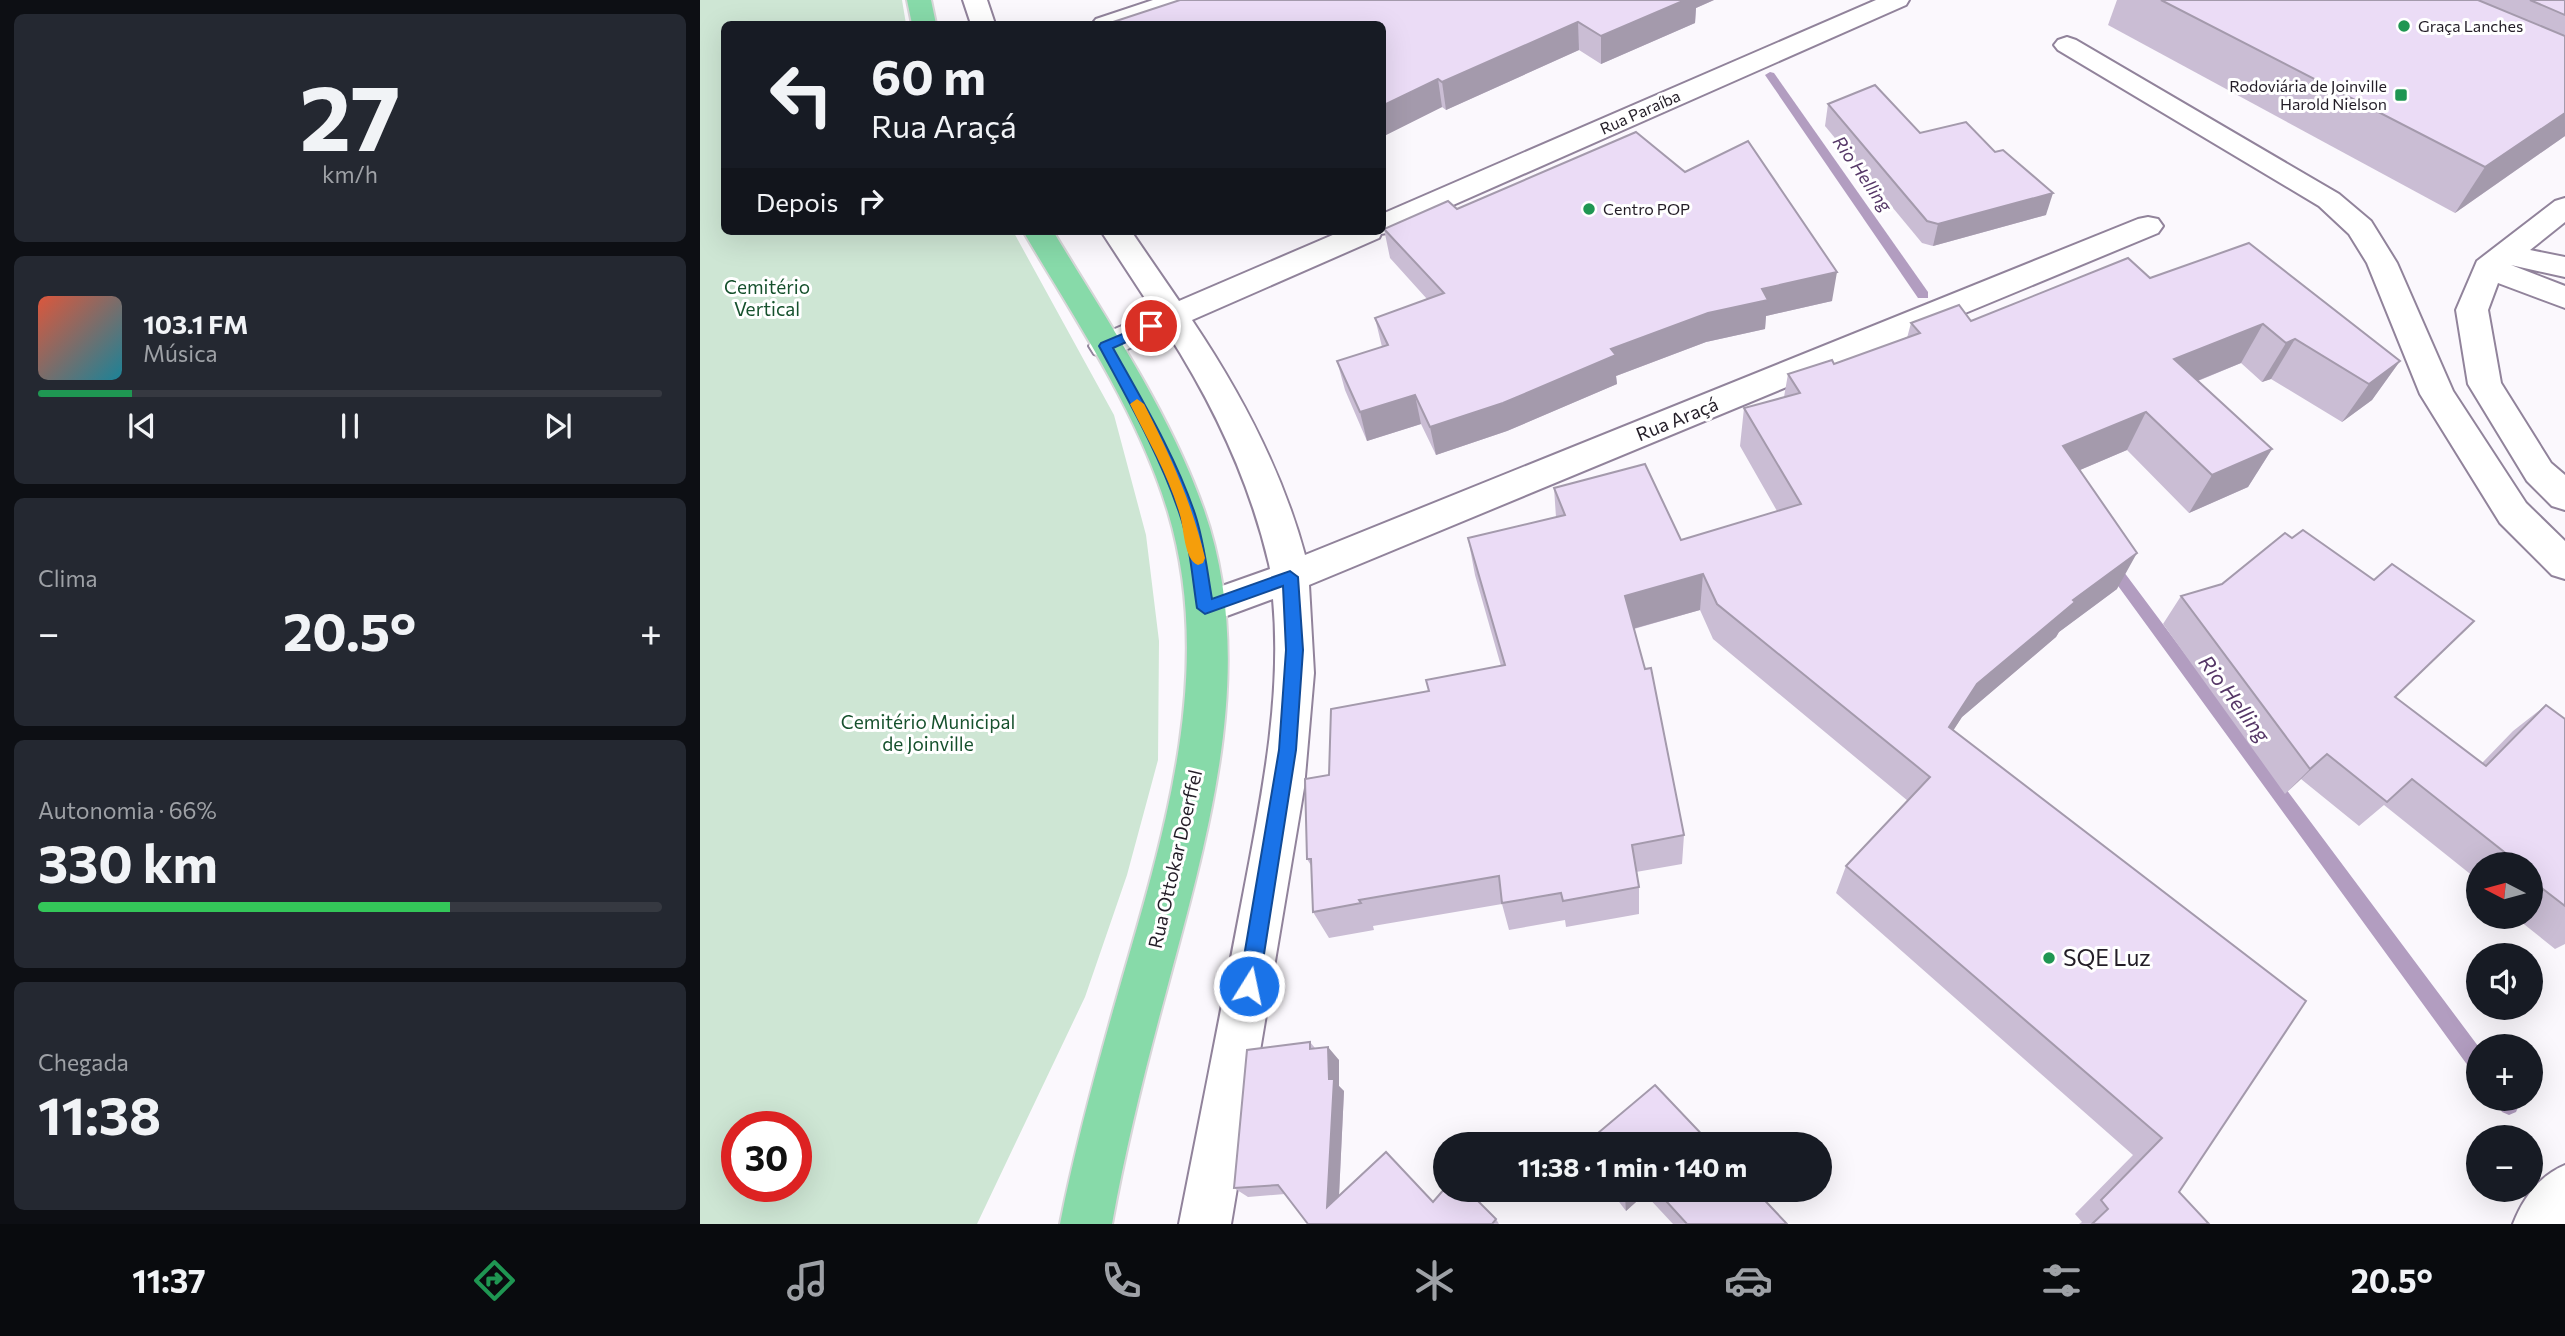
<!DOCTYPE html>
<html lang="pt">
<meta charset="utf-8">
<style>
:root{--surface:#171b24;--page:#242831;--text:#f1f3f6;--muted:#9ea1a6;--line:#363941;--accent:#1f9652}
body{margin:0;font-family:Commissioner,sans-serif;background:var(--page);color:var(--text);height:100vh;display:flex;flex-direction:column;font-size:26px;white-space:nowrap}
*{box-sizing:border-box;margin:0}
p{font-size:23px;color:var(--muted)}
.icon{flex:none;width:38px;height:38px;fill:none;stroke:currentColor;stroke-width:2;stroke-linecap:round;stroke-linejoin:round}
.map{position:relative;flex:1;overflow:hidden}
.sheet{display:flex;flex-direction:column;gap:14px;padding:14px;background:#0d0f14;width:700px}
.sheet>*{flex:none}
.banner{position:absolute;left:21px;top:21px;width:665px;height:214px;border-radius:10px;box-shadow:0 7px 28px #0002;background:#171b24;color:var(--text);overflow:hidden}
.needle{width:46px;rotate:276deg}
.tools{position:absolute;left:1766px;top:852px;display:grid;gap:14px}
.tools a{display:grid;place-items:center;width:77px;height:77px;border-radius:50%;background:var(--surface);box-shadow:0 7px 28px #0002;font-size:35px}
.speed{position:absolute;left:21px;top:1111px;display:flex;gap:14px;font-size:35px;font-weight:700;text-align:center}
.speed>*{display:grid;place-content:center;width:91px;height:91px;border-radius:50%;background:var(--surface);box-shadow:0 7px 28px #0002;line-height:1}
.speed .limit{border:10px solid #d22;background:#fff;color:#111}
.pin{position:absolute;display:grid;place-items:center;width:60px;height:60px;color:#fff;margin:-30px;border:4px solid #fff;border-radius:50%;box-shadow:0 2px 7px #0007}
.me{position:absolute;width:77px;margin:-38px;rotate:10deg;stroke-linejoin:round;filter:drop-shadow(0 0 5px #0008)}
.turn{display:flex;align-items:center;gap:24px;height:147px;padding:0 35px;font-size:32px}
.turn .icon{width:91px;height:91px;stroke-width:2.5}
.turn b{display:block;font-size:49px;line-height:60px}
.then{display:flex;align-items:center;height:66px;padding:0 35px;background:#0003;gap:14px;font-size:26px}
.big{font-size:52px;font-weight:700;line-height:1.1}
.sheet .widget{flex:1;display:flex;flex-direction:column;justify-content:center;gap:10px;min-width:0;padding:0 24px;border-radius:10px;background:var(--page)}
.sheet .dial{align-items:center;gap:0}
.dial b{font-size:91px;line-height:1}
.song{display:flex;align-items:center;gap:21px}
.cover{width:84px;height:84px;border-radius:10px;background:linear-gradient(135deg,hsl(10 70% 55%),hsl(190 70% 35%))}
.played{height:7px;border-radius:4px;background:linear-gradient(90deg,var(--accent) 15%,var(--line) 15%)}
.keys{display:flex;justify-content:space-around;direction:ltr}
.heat{display:flex;justify-content:space-between;align-items:center;font-size:38px;direction:ltr}
.charge{height:10px;border-radius:5px;background:linear-gradient(90deg,#34c759 66%,var(--line) 0)}
.trip{position:absolute;left:733px;top:1132px;width:399px;height:70px;border-radius:35px;background:var(--surface);box-shadow:0 7px 28px #0002;font-weight:700;line-height:70px;text-align:center}
.menu{display:flex;height:112px;justify-content:space-around;align-items:center;background:#090b0e;color:var(--muted)}
.menu .icon{width:49px;height:49px}
.menu .active{color:var(--accent)}
.menu b{font-size:32px;color:var(--text)}
main{display:flex;flex:1;min-height:0}
.map>svg:first-child{display:block}
.green{fill:#cee6d4;fill-rule:evenodd}
.lines{fill:none;stroke-linecap:round;stroke-linejoin:round}
.stream{fill:#b29dc0;fill-rule:evenodd}
.minor-casing{stroke:#91839b;stroke-width:4}
.major-casing{stroke:#d7d6d8;stroke-width:4}
.minor{fill:#fff;fill-rule:evenodd}
.major{fill:#87daa9;fill-rule:evenodd}
.wall{fill:#cabdd4}
.shaded-wall{fill:#a49aac}
.building{fill:#ebdcf6;stroke:#a49aac;stroke-width:2}
.route{fill:#1a73e8;stroke:#114b97;stroke-width:2}
.slow{fill:#f59e0b}
.poi-dot{fill:#1f9652;stroke:#fff;stroke-width:2.5}
.labels{text-anchor:middle;stroke-width:6;stroke-linejoin:round;paint-order:stroke}
.far-poi-label{font-size:16px;fill:#231d27;stroke:#fff;text-anchor:start}
.far-street-label{font-size:16px;fill:#231d27;stroke:#fff}
.far-water-label{font-size:18px;font-style:italic;fill:#553767;stroke:#fff}
.park-label{font-size:19px;fill:#16512d;stroke:#fff}
.street-label{font-size:19px;fill:#231d27;stroke:#fff}
.water-label{font-size:21px;font-style:italic;fill:#553767;stroke:#fff}
.near-poi-label{font-size:23px;fill:#231d27;stroke:#fff;text-anchor:start}
</style>
<main>
<section class="sheet">
<div class="widget dial"><b>27</b><p>km/h</p></div>
<div class="widget">
<div class="song"><i class="cover"></i><div><b>103.1 FM</b><p>Música</p></div></div>
<div class="played"></div>
<div class="keys"><svg class="icon" aria-label="previous" viewBox="0 0 24 24"><path d="M18 5L8 12l10 7zM5 5v14"/></svg><svg class="icon" aria-label="pause" viewBox="0 0 24 24"><path d="M8 5v14M16 5v14"/></svg><svg class="icon" aria-label="next" viewBox="0 0 24 24"><path d="M6 5l10 7-10 7zM19 5v14"/></svg></div>
</div>
<div class="widget"><p>Clima</p>
<div class="heat"><a>−</a><b class="big">20.5°</b><a>+</a></div>
</div>
<div class="widget"><p>Autonomia · 66%</p><b class="big">330 km</b><div class="charge"></div></div>
<div class="widget"><p>Chegada</p><b class="big">11:38</b></div>
</section>
<div class="map">
<svg width="1865" height="1224" viewBox="0 0 1865 1224">
<rect width="100%" height="100%" fill="#fbf8fd"/>
<path class="green" d="M0,0h202l4,24h-182v207h289l101,184 32,120 13,106 -1,119 -31,115 -42,122 -108,227h-277zM37,1127h59v59h-59z"/>
<g class="lines">
<g class="stream">
<polygon points="1070,72 1074,73 1228,292 1228,298 1218,298 1065,75"/>
<polygon points="1410,558 1415,560 1778,1046 1778,1073 1771,1070 1405,568 1402,564 1405,560"/>
<polygon points="1794,1099 1817,1099 1819,1105 1816,1112 1809,1115 1802,1112"/>
</g>
<defs>
<g id="minor">
<polygon points="263,0 287,0 295,24 271,24"/>
<polygon points="453,0 489,0 486,5 428,24 392,24 396,19"/>
<path d="M1176,0h33l-3,5 -514,227 -11,2 -2,4 -187,82c49,73 90,150 113,235l833,-336 10,-2 10,2 5,7 -5,7 -849,352 5,88 -10,115 -73,436h-52c22,-111 44,-223 65,-334 18,-95 38,-194 29,-291l-68,25 -14,-5 -5,-11 5,-11 79,-28 -1,-5c-20,-85 -56,-160 -102,-232l-51,22 -11,3 -11,-3 -5,-8 5,-8 60,-26 -53,-81h30l48,70 163,-70h40v-17z"/>
<polygon points="1367,37 1376,40 1639,194 1671,221 1697,263 1753,391 1826,503 1865,541 1865,579 1852,575 1800,523 1720,394 1667,263 1649,234 1619,206 1358,50 1354,45 1358,40"/>
<polygon points="1865,198 1865,222 1830,250 1865,257 1865,277 1811,265 1865,286 1865,308 1798,283 1788,310 1801,383 1851,463 1865,475 1865,510 1852,506 1827,481 1768,384 1756,310 1777,261 1855,201"/>
<path d="M1865,1165v59h-52c10,-26 26,-48 52,-59z"/>
</g>
<g id="major">
<polygon points="207,0 231,0 236,24 212,24"/>
<path d="M323,231h30c54,90 116,179 151,279 55,157 3,328 -38,482 -21,77 -40,154 -54,232h-52c16,-81 38,-161 61,-241 44,-151 94,-314 47,-471 -30,-100 -92,-191 -145,-281z"/>
</g>
</defs>
<use href="#minor" class="minor-casing"/>
<use href="#major" class="major-casing"/>
<use href="#minor" class="minor"/>
<use href="#major" class="major"/>
</g>
<g class="wall">
<polygon points="480,0 1014,0 996,8 995,23 901,64 879,50 746,110 742,107 682,137 682,24"/>
<polygon points="1417,0 1865,0 1865,136 1755,213 1408,25"/>
<polygon points="1128,104 1220,133 1346,215 1233,246 1222,243 1125,126"/>
<polygon points="757,209 1132,301 1066,316 1065,329 1006,342 916,376 917,384 807,431 736,455 721,424 667,441 645,390 637,361 682,347 675,318 727,299 690,258 684,229"/>
<polygon points="1450,278 1700,361 1672,400 1642,422 1571,379 1562,382 1541,363 1498,381 1572,449 1548,487 1489,513 1427,450 1380,470 1417,589 1359,632 1356,637 1262,717 1253,730 1606,1001 1479,1192 1509,1224 1379,1224 1382,1222 1375,1214 1433,1155 1136,893 1146,866 1208,801 1013,639 1000,610 934,629 984,835 982,864 936,872 939,887 939,914 866,927 865,920 809,930 802,904 673,926 674,930 629,938 613,912 612,867 607,859 629,775 729,691 801,666 775,575 768,538 856,517 854,488 981,540 1077,511 1040,446 1044,408 1084,397 1088,374 1134,364 1207,338 1211,323 1271,321"/>
<polygon points="1522,584 1695,697 1782,763 1813,731 1846,705 1865,719 1865,944 1855,949 1815,917 1830,917 1830,864 1778,864 1778,887 1770,881 1774,877 1684,805 1659,826 1601,779 1585,794 1463,624 1481,596"/>
<polygon points="610,1042 615,1048 639,1060 639,1086 644,1091 639,1196 733,1202 796,1219 799,1224 608,1224 585,1194 548,1197 534,1188"/>
<polygon points="910,1190 1055,1190 1087,1224 973,1224 945,1194 926,1211"/>
</g>
<g class="shaded-wall">
<polygon points="982,0 1014,0 996,8 995,23 901,64 901,36"/>
<polygon points="878,22 879,50 746,110 742,82"/>
<polygon points="738,79 742,107 682,137 682,106"/>
<polygon points="1865,113 1865,136 1755,213 1785,167"/>
<polygon points="1353,193 1346,215 1233,246 1238,224"/>
<polygon points="1137,272 1132,301 1066,316 1065,329 1006,342 916,376 917,384 807,431 736,455 730,427 911,349 1062,289"/>
<polygon points="1563,324 1541,363 1455,398 1474,359"/>
<polygon points="1595,339 1571,379 1562,382 1586,343"/>
<polygon points="1700,361 1672,400 1642,422 1669,384"/>
<polygon points="715,395 721,424 667,441 660,412"/>
<polygon points="1446,412 1427,450 1347,484 1363,446"/>
<polygon points="1572,449 1548,487 1489,513 1512,475"/>
<polygon points="1437,553 1417,589 1359,632 1356,637 1262,717 1235,759 1249,727 1277,684 1373,600"/>
<polygon points="1003,574 1000,610 925,631 925,596"/>
<polygon points="1627,754 1601,779 1585,794 1610,769"/>
<polygon points="628,1047 639,1060 639,1086 644,1091 638,1216 627,1207"/>
<polygon points="934,1190 946,1190 945,1194 926,1211 925,1197"/>
</g>
<g class="building">
<polygon points="480,0 985,0 901,36 878,22 742,82 738,79 682,106 682,24 407,24"/>
<polygon points="1461,0 1778,0 1865,36 1865,113 1785,167"/>
<polygon points="1830,0 1865,0 1865,15"/>
<polygon points="1175,85 1220,133 1266,122 1295,152 1303,150 1353,193 1238,224 1227,221 1128,104"/>
<polygon points="936,132 985,172 1048,141 1137,272 1062,289 1068,300 1008,313 911,349 916,355 803,403 730,427 715,395 660,412 637,361 688,345 675,318 744,293 684,229 748,201 757,209"/>
<polygon points="1549,243 1700,361 1669,384 1595,339 1586,343 1563,324 1474,359 1572,449 1512,475 1446,412 1363,446 1437,553 1373,600 1375,602 1277,684 1249,727 1606,1001 1479,1192 1509,1224 1392,1224 1408,1209 1401,1200 1462,1138 1146,866 1230,777 1017,604 1003,574 925,596 945,669 951,668 984,835 932,845 939,887 863,901 861,893 802,903 799,876 659,900 661,903 613,912 611,859 607,859 605,779 629,775 631,709 729,691 726,680 805,665 768,538 865,515 854,488 945,464 981,540 1101,504 1044,408 1100,393 1088,374 1132,360 1134,364 1220,333 1211,323 1259,305 1271,321 1428,258 1450,278"/>
<polygon points="1603,530 1674,580 1692,564 1774,621 1695,697 1786,766 1846,705 1865,719 1865,906 1830,879 1830,864 1811,864 1804,858 1808,855 1712,779 1687,802 1627,754 1610,769 1481,596 1522,584 1585,533 1592,538"/>
<polygon points="610,1042 610,1049 628,1047 629,1079 634,1079 627,1207 686,1152 733,1202 746,1187 746,1190 767,1190 796,1219 792,1224 608,1224 578,1185 534,1188 547,1050"/>
<polygon points="955,1085 1011,1144 885,1144"/>
<polygon points="920,1190 934,1190 925,1197"/>
<polygon points="956,1190 1055,1190 1087,1224 987,1224"/>
</g>
<path class="route" d="M451,322l4,1v6l-42,19c30,54 62,107 82,166 9,27 12,56 17,85l78,-28 8,6 5,73 -7,100 -37,236 -3,7 -7,3 -7,-3 -3,-7 40,-236 7,-100 -3,-64 -78,28 -8,-6c-5,-32 -7,-65 -18,-96 -20,-58 -51,-112 -80,-166l2,-3z"/>
<path class="slow" d="M437,399l7,5c27,53 47,96 61,154l-2,5 -5,2c-14,-5 -14,-37 -18,-50 -11,-39 -32,-75 -50,-111z"/>
<g class="poi-dot">
<circle cx="1704" cy="26" r="7"/>
<rect x="1694" y="88" width="14" height="14" rx="3.5"/>
<circle cx="889" cy="209" r="7"/>
<circle cx="1349" cy="958" r="7"/>
</g>
<g class="labels">
<g class="far-poi-label">
<text x="1718" y="32">Graça Lanches</text>
<text x="1687" y="92" text-anchor="end">Rodoviária de Joinville<tspan x="1687" dy="18">Harold Nielson</tspan></text>
<text x="903" y="215">Centro POP</text>
</g>
<g class="far-street-label">
<text transform="translate(940 112) rotate(-24)" y="6">Rua Paraíba</text>
</g>
<g class="far-water-label">
<text transform="translate(1162 174) rotate(55)" y="6">Rio Helling</text>
</g>
<g class="park-label">
<text x="67" y="294">Cemitério<tspan x="67" dy="22">Vertical</tspan></text>
<text x="228" y="729">Cemitério Municipal<tspan x="228" dy="22">de Joinville</tspan></text>
</g>
<g class="street-label">
<text transform="translate(977 419) rotate(-22)" y="7">Rua Araçá</text>
<text transform="translate(475 859) rotate(-77)" y="7">Rua Ottokar Doerffel</text>
</g>
<g class="water-label">
<text transform="translate(1534 699) rotate(53)" y="7">Rio Helling</text>
</g>
<g class="near-poi-label">
<text x="1363" y="966">SQE Luz</text>
</g>
</g>
</svg>
<div class="tools">
<a><svg class="needle" viewBox="-14 -14 28 28"><path d="M0-13l5 13h-10z" fill="#e53935"/><path d="M0 13l5-13h-10z" fill="#9ea1a6"/></svg></a>
<a><svg class="icon" aria-label="sound" viewBox="0 0 24 24"><path d="M4 9h4l5-4v14l-5-4H4zM17 9q2 3 0 6"/></svg></a>
<a>+</a>
<a>−</a>
</div>
<div class="speed"><div class="limit">30</div></div>
<div class="pin" style="left:451px;top:326px;background:#d93025"><svg class="icon" aria-label="arrive" viewBox="0 0 24 24"><path d="M6 21V4h12l-3 4 3 4H6"/></svg></div>
<svg class="me" style="left:549px;top:986px" viewBox="-20 -20 40 40"><circle r="17" fill="#1a73e8" stroke="#fff" stroke-width="3"/><path d="M0-11L8 9 0 5-8 9z" fill="#fff"/></svg>
<div class="trip">11:38 · 1 min · 140 m</div>
<div class="banner">
<div class="turn"><svg class="icon" aria-label="left" viewBox="0 0 24 24"><path d="M17 20v-9H6M10 6l-5 5 5 5"/></svg><div><b>60 m</b>Rua Araçá</div></div>
<div class="then">Depois<svg class="icon" aria-label="right" viewBox="0 0 24 24"><path d="M7 20v-9h11M14 6l5 5-5 5"/></svg></div>
</div>
</div>
</main>
<nav class="menu">
<b>11:37</b>
<svg class="icon active" aria-label="directions" viewBox="0 0 24 24"><path d="M12 3l9 9-9 9-9-9zM9 14v-3h6M13 9l2 2-2 2"/></svg>
<svg class="icon" aria-label="music" viewBox="0 0 24 24"><path d="M9 18V5l10-2v13"/><circle cx="6" cy="18" r="3"/><circle cx="16" cy="16" r="3"/></svg>
<svg class="icon" aria-label="phone" viewBox="0 0 24 24"><path d="M5 4h4l2 5-3 2q2 4 5 5l2-3 5 2v4C11 20 4 13 5 4z"/></svg>
<svg class="icon" aria-label="climate" viewBox="0 0 24 24"><path d="M12 3v18M4 7l16 10M4 17L20 7"/></svg>
<svg class="icon" aria-label="car" viewBox="0 0 24 24"><path d="M5 17H2v-5l4-1 3-4h7l3 4 3 1v5h-3M9 17h6M6 11h13"/><circle cx="7" cy="17" r="2"/><circle cx="17" cy="17" r="2"/></svg>
<svg class="icon" aria-label="filters" viewBox="0 0 24 24"><path d="M4 7h16M4 17h16"/><circle cx="9" cy="7" r="2"/><circle cx="15" cy="17" r="2"/></svg>
<b>20.5°</b>
</nav>
